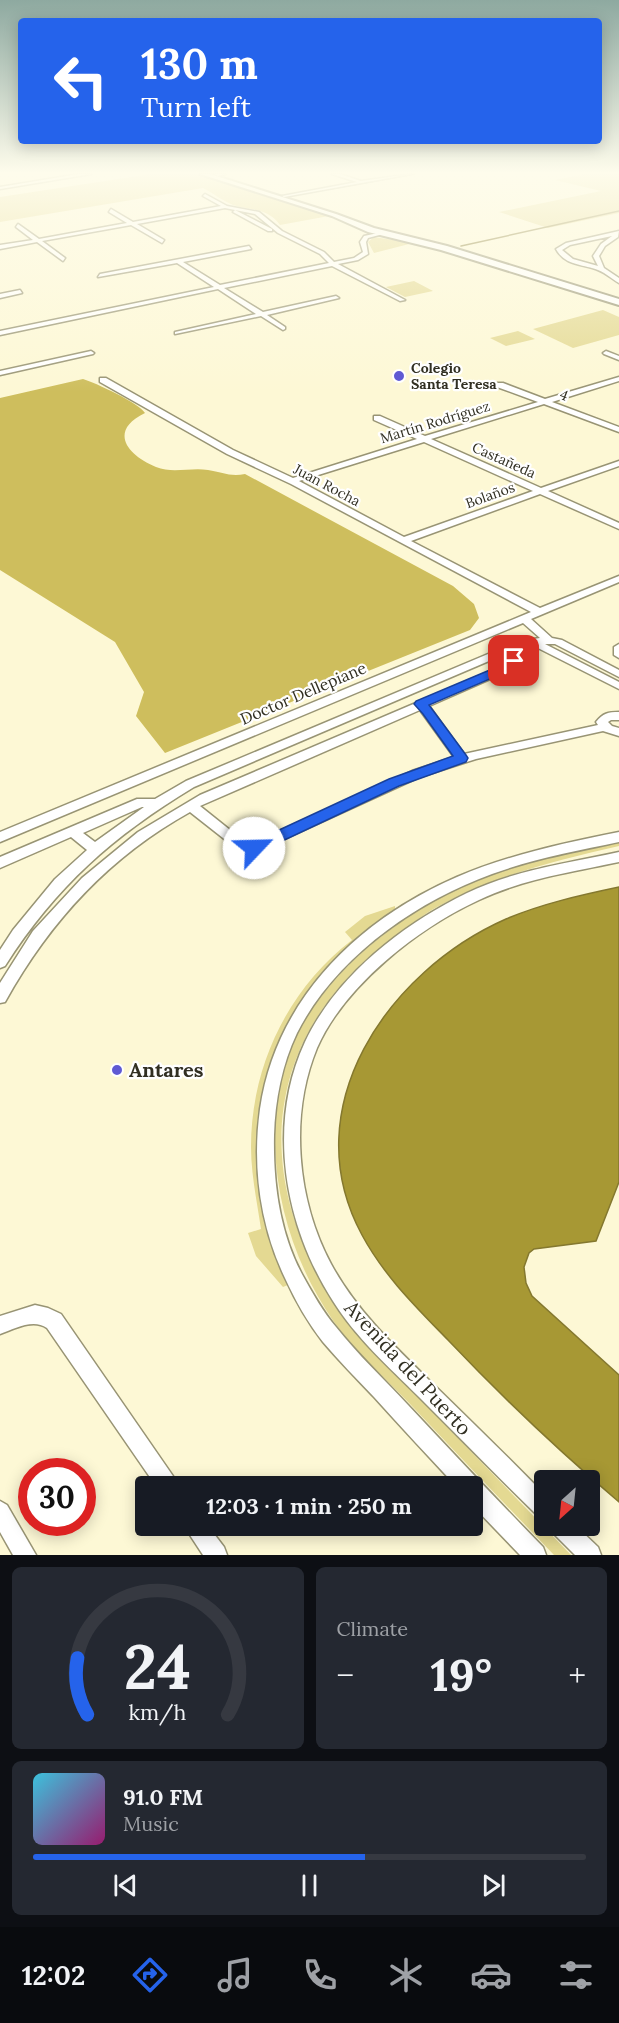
<!DOCTYPE html>
<meta charset="utf-8">
<style>
:root{--surface:#171b24;--page:#242831;--text:#f1f3f6;--muted:#9ea1a6;--line:#363941;--accent:#2563eb}
body{margin:0;font-family:Lora,serif;background:var(--page);color:var(--text);height:100vh;display:flex;flex-direction:column;font-size:22px;white-space:nowrap}
*{box-sizing:border-box;margin:0}
p{font-size:20px;color:var(--muted)}
.icon{flex:none;width:33px;height:33px;fill:none;stroke:currentColor;stroke-width:2;stroke-linecap:round;stroke-linejoin:round}
.map{position:relative;height:1555px;overflow:hidden}
.side{display:flex;flex-direction:column;gap:12px;padding:12px;background:#0d0f14;flex:1}
.side>*{flex:none}
.top-card{position:absolute;left:18px;top:18px;width:584px;height:126px;border-radius:6px;box-shadow:0 3px 15px #0003;background:#2563eb;color:#fff;overflow:hidden}
.needle{width:39px;rotate:207deg}
.buttons{position:absolute;left:534px;top:1470px;display:grid;gap:12px}
.buttons a{display:grid;place-items:center;width:66px;height:66px;border-radius:6px;background:var(--surface);box-shadow:0 3px 15px #0003;font-size:30px}
.speed{position:absolute;left:18px;top:1458px;display:flex;gap:12px;font-size:30px;font-weight:700;text-align:center}
.speed>*{display:grid;place-content:center;width:78px;height:78px;border-radius:50%;background:var(--surface);box-shadow:0 3px 15px #0003;line-height:1}
.speed .limit{border:9px solid #d22;background:#fff;color:#111}
.pin{position:absolute;display:grid;place-items:center;width:51px;height:51px;color:#fff;margin:-26px;border-radius:12px;box-shadow:0 3px 9px #0006}
.me{position:absolute;width:66px;margin:-33px;rotate:66deg;stroke-linejoin:round;filter:drop-shadow(0 0 4px #0008)}
.turn{display:flex;align-items:center;gap:21px;height:126px;padding:0 24px;font-size:27px}
.turn .icon{width:78px;height:78px;stroke-width:2.5}
.turn b{display:block;font-size:42px;line-height:51px}
.big{font-size:45px;font-weight:700;line-height:1.1}
.side .widget{flex:1;display:flex;flex-direction:column;justify-content:center;gap:9px;min-width:0;padding:0 21px;border-radius:9px;background:var(--page)}
.side .dial{align-items:center;gap:0}
.dial svg{height:156px;overflow:visible;fill:none;stroke:var(--line);stroke-width:7;stroke-linecap:round;text-anchor:middle}
.dial text{fill:var(--text);stroke:none}
.song{display:flex;align-items:center;gap:18px}
.cover{width:72px;height:72px;border-radius:9px;background:linear-gradient(135deg,hsl(190 70% 55%),hsl(320 70% 35%))}
.played{height:6px;border-radius:3px;background:linear-gradient(90deg,var(--accent) 60%,var(--line) 60%)}
.keys{display:flex;justify-content:space-around;direction:ltr}
.heat{display:flex;justify-content:space-between;align-items:center;font-size:33px;direction:ltr}
.side .tiles{flex:1;display:grid;gap:12px;grid-template-columns:1fr 1fr}
.widget:last-child{grid-column:span 2}
.trip{position:absolute;left:135px;top:1476px;width:348px;height:60px;border-radius:6px;background:var(--surface);box-shadow:0 3px 15px #0003;font-weight:700;line-height:60px;text-align:center}
.dock{display:flex;height:96px;justify-content:space-around;align-items:center;background:#090b0e;color:var(--muted)}
.dock .icon{width:42px;height:42px}
.dock .current{color:var(--accent)}
.dock b{font-size:27px;color:var(--text)}
.map>svg:first-child{display:block}
.green{fill:#e4d992}
.forest{fill:#cebe5d}
.water{fill:#a79834;stroke:#84782f;stroke-width:1.5}
.lines{fill:none;stroke-linecap:round;stroke-linejoin:round}
.stream{stroke:#84782f;stroke-width:1.5}
.street-casing{stroke:#989474;stroke-width:3}
.secondary-casing{stroke:#989474;stroke-width:4}
.street{fill:#fff;fill-rule:evenodd}
.secondary{fill:#fff;fill-rule:evenodd}
.route{fill:#2563eb;stroke:#184099;stroke-width:1.5}
.poi-dot{fill:#5f5ad3;stroke:#fff;stroke-width:2}
.labels{text-anchor:middle;stroke-width:4.5;stroke-linejoin:round;paint-order:stroke}
.far-poi-label{font-size:14px;font-weight:bold;fill:#312f22;stroke:#fff;text-anchor:start}
.far-street-label{font-size:14px;fill:#312f22;stroke:#fff}
.street-label{font-size:16px;fill:#312f22;stroke:#fff}
.near-poi-label{font-size:20px;font-weight:bold;fill:#312f22;stroke:#fff;text-anchor:start}
.near-street-label{font-size:20px;fill:#312f22;stroke:#fff}
</style>
<div class="map">
<svg width="619" height="1555" viewBox="0 0 619 1555">
<rect width="100%" height="100%" fill="#fdf8d5"/>
<g class="green">
<path d="M151,174h44l134,42 -49,9c-13,-18 -28,-14 -47,-20 -10,-4 -20,-12 -30,-17l-203,34v-25z"/>
<polygon points="585,174 619,174 619,213 548,228 499,212 601,191 555,180"/>
<polygon points="374,237 413,243 374,253 368,242"/>
<polygon points="414,281 433,291 405,297 386,287"/>
<polygon points="603,310 619,317 619,335 573,348 533,329"/>
<polygon points="518,331 535,339 506,346 490,338"/>
<path d="M619,840v6c-62,14 -125,30 -182,61 -13,7 -25,17 -37,26 -139,97 -152,244 -59,380 24,34 57,64 86,93 48,50 96,99 144,149h-17c-48,-50 -96,-100 -144,-151 -25,-26 -55,-52 -76,-82 -36,-52 -57,-113 -59,-176 -1,-29 2,-58 11,-85 27,-83 121,-155 201,-185 42,-16 88,-27 132,-36z"/>
<path d="M395,906v5c-15,12 -33,23 -47,36 -76,72 -107,163 -84,266 5,23 17,46 25,69l-1,3 -5,2 -27,-31 -8,-23 13,-4c-4,-27 -10,-55 -10,-82 0,-81 37,-158 101,-207l-7,-8 20,-16z"/>
</g>
<path class="forest" d="M83,379c13,4 56,24 62,34 -37,18 -18,42 11,54 17,7 35,0 52,3 14,2 22,7 37,4l208,112 21,18 5,14 -9,12 -305,123 -29,-37 8,-24 -29,-50 -115,-72v-172z"/>
<path class="water" d="M619,887v295l-23,59 -62,8 -5,4 -5,14 2,16 6,13 87,79v127c-60,-51 -117,-105 -171,-162 -32,-33 -64,-64 -86,-105 -69,-127 26,-264 144,-316 35,-15 75,-24 113,-32z"/>
<g class="lines">
<g class="stream">
<polyline points="330,189 415,174"/>
<polyline points="461,246 619,211"/>
</g>
<defs>
<g id="street">
<polygon points="79,174 91,174 0,189 0,187"/>
<polygon points="215,174 226,174 217,176"/>
<polygon points="332,174 340,174 361,181 411,174 284,197 282,196 357,182"/>
<polygon points="205,194 227,206 259,212 282,231 324,252 334,262 354,258 363,252 360,242 364,236 383,232 383,234 368,238 366,242 368,254 358,260 338,264 405,300 400,301 332,266 224,288 263,312 336,296 339,298 267,315 285,327 285,329 283,330 261,316 175,334 175,332 256,314 218,289 0,335 0,331 214,287 177,263 98,277 100,274 249,246 251,249 183,262 220,285 329,263 320,254 278,233 255,214 235,210 272,229 272,231 268,231 233,212 235,210 225,208 137,224 164,240 162,243 131,225 42,241 65,258 63,261 37,242 0,249 0,245 33,240 16,227 18,224 39,239 127,223 109,212 111,209 133,222 221,206 203,196"/>
<path d="M619,231l-1,6 -13,9 -6,10 5,12 15,10v5c-7,-4 -13,-10 -21,-13 -15,-6 -33,-4 -42,-21l10,-6zM612,236l-11,8 -8,12 5,10 -25,-7 -11,-9 8,-5z"/>
<polygon points="20,290 22,293 0,298 0,294"/>
<polygon points="91,351 94,353 93,354 0,375 0,371"/>
<polygon points="606,351 619,356 619,360 604,354 603,353"/>
<path d="M619,377v4l-67,21 67,25v5l-75,-28 -113,35 110,49 78,-27v5l-71,25 71,32v6l-79,-35 -129,47 129,67 79,-32v6l-88,37 21,19 10,2 57,30v7l-64,-33h-10l74,38v7l-87,-44 -11,3 -2,13 -6,8 -84,37 35,48 134,-29 -2,-3c7,-9 12,-10 23,-10v8h-8l-3,2 4,4 7,2v8l-16,-5 -127,28 -56,18 -166,76 -17,-4 -47,-37c-81,45 -140,109 -185,190l-5,1v-20l33,-52 49,-53 56,-46 62,-37 305,-130 4,-5 1,-8 -316,135c-81,49 -138,99 -189,179l-5,2v-18l13,-20 42,-51 32,-29 -16,-13 -71,31v-11l137,-58h18l31,-18 333,-140 21,-3 -17,-15 -523,219v-10l531,-220 -240,-128 -64,-30 -127,-72v-4h6l127,72 60,28 124,-39 -43,-19v-4h6l45,20 113,-34 -41,-15v-4h6l42,16zM424,442l109,49 -129,46 -105,-56zM420,710l34,47 -42,14 -159,72 -8,-1 -45,-36zM142,807h2l-49,35 -12,-9z"/>
<polygon points="619,644 619,658 614,655 614,647"/>
<path d="M619,832v10c-43,9 -86,17 -127,32 -77,28 -157,84 -195,159 -15,31 -22,68 -23,102 -1,49 6,99 29,141 10,18 20,36 33,51 22,28 48,52 72,78 45,48 89,95 135,142l3,8h-26l-48,-50v-19h-16c-27,-29 -55,-59 -82,-89 -17,-18 -35,-36 -51,-55 -15,-19 -28,-42 -38,-64 -25,-52 -33,-112 -25,-169 16,-110 98,-189 197,-232 51,-22 107,-34 162,-45z"/>
<path d="M619,852v10c-47,10 -96,17 -140,38 -61,28 -135,86 -162,148 -28,68 -20,152 14,216 25,46 63,82 100,118 38,37 76,74 113,112v25l-7,-4c-40,-39 -79,-79 -118,-118 -30,-30 -63,-59 -86,-96 -48,-75 -67,-175 -28,-259 31,-66 98,-118 162,-149 48,-23 101,-30 152,-41z"/>
<path d="M35,1305l13,3 13,6 114,165 3,7h-22l-109,-158c-14,-10 -33,1 -47,6v-18z"/>
<polygon points="0,1501 7,1505 36,1555 13,1555 0,1532"/>
<polygon points="184,1526 208,1526 224,1547 227,1555 203,1555"/>
<polygon points="551,1526 576,1526 598,1547 601,1555 575,1555 554,1534"/>
</g>
<polygon id="secondary" points="200,174 210,174 336,214 374,228 447,246 619,299 619,305 441,250 368,232 332,216"/>
</defs>
<use href="#street" class="street-casing"/>
<use href="#secondary" class="secondary-casing"/>
<use href="#street" class="street"/>
<use href="#secondary" class="secondary"/>
</g>
<linearGradient id="sky" x2="0" y2="1"><stop stop-color="#8ea9a0"/><stop offset="0.44" stop-color="#fefcec"/><stop offset="1" stop-color="#fefcec" stop-opacity="0"/></linearGradient>
<rect width="619" height="392" fill="url(#sky)"/>
<polygon class="route" points="514,657 520,661 513,669 429,705 466,755 468,758 466,762 399,786 259,852 249,852 247,848 249,844 389,779 453,756 423,714 414,704 416,701 504,664"/>
<g class="poi-dot">
<circle cx="399" cy="376" r="6"/>
<circle cx="117" cy="1070" r="6"/>
</g>
<g class="labels">
<g class="far-poi-label">
<text x="411" y="373">Colegio<tspan x="411" dy="16">Santa Teresa</tspan></text>
</g>
<g class="far-street-label">
<text transform="translate(564 395) rotate(21)" y="5">4</text>
<text transform="translate(435 422) rotate(-17)" y="5">Martín Rodríguez</text>
<text transform="translate(504 460) rotate(24)" y="5">Castañeda</text>
<text transform="translate(327 485) rotate(28)" y="5">Juan Rocha</text>
<text transform="translate(490 495) rotate(-20)" y="5">Bolaños</text>
</g>
<g class="street-label">
<text transform="translate(303 693) rotate(-23)" y="6">Doctor Dellepiane</text>
</g>
<g class="near-poi-label">
<text x="129" y="1077">Antares</text>
</g>
<g class="near-street-label">
<text transform="translate(408 1368) rotate(47)" y="7">Avenida del Puerto</text>
</g>
</g>
</svg>
<div class="buttons">
<a><svg class="needle" viewBox="-14 -14 28 28"><path d="M0-13l5 13h-10z" fill="#e53935"/><path d="M0 13l5-13h-10z" fill="#9ea1a6"/></svg></a>
</div>
<div class="speed"><div class="limit">30</div></div>
<div class="pin" style="left:514px;top:661px;background:#d93025"><svg class="icon" aria-label="arrive" viewBox="0 0 24 24"><path d="M6 21V4h12l-3 4 3 4H6"/></svg></div>
<svg class="me" style="left:254px;top:848px" viewBox="-20 -20 40 40"><circle r="19" fill="#fff"/><path d="M0-13L10 11 0 6-10 11z" fill="#2563eb"/></svg>
<div class="trip">12:03 · 1 min · 250 m</div>
<div class="top-card">
<div class="turn"><svg class="icon" aria-label="left" viewBox="0 0 24 24"><path d="M17 20v-9H6M10 6l-5 5 5 5"/></svg><div><b>130 m</b>Turn left</div></div>
</div>
</div>
<section class="side">
<div class="tiles">
<div class="widget dial"><svg viewBox="0 0 100 80">
<path d="M14 69A42 42 0 1 1 86 69"/>
<path d="M14 69A42 42 0 0 1 9 40" stroke="#2563eb"/>
<text x="50" y="56" font-size="32" font-weight="700">24</text>
<text x="50" y="72" font-size="11">km/h</text>
</svg></div>
<div class="widget"><p>Climate</p>
<div class="heat"><a>−</a><b class="big">19°</b><a>+</a></div>
</div>
<div class="widget">
<div class="song"><i class="cover"></i><div><b>91.0 FM</b><p>Music</p></div></div>
<div class="played"></div>
<div class="keys"><svg class="icon" aria-label="previous" viewBox="0 0 24 24"><path d="M18 5L8 12l10 7zM5 5v14"/></svg><svg class="icon" aria-label="pause" viewBox="0 0 24 24"><path d="M8 5v14M16 5v14"/></svg><svg class="icon" aria-label="next" viewBox="0 0 24 24"><path d="M6 5l10 7-10 7zM19 5v14"/></svg></div>
</div>
</div>
</section>
<nav class="dock">
<b>12:02</b>
<svg class="icon current" aria-label="directions" viewBox="0 0 24 24"><path d="M12 3l9 9-9 9-9-9zM9 14v-3h6M13 9l2 2-2 2"/></svg>
<svg class="icon" aria-label="music" viewBox="0 0 24 24"><path d="M9 18V5l10-2v13"/><circle cx="6" cy="18" r="3"/><circle cx="16" cy="16" r="3"/></svg>
<svg class="icon" aria-label="phone" viewBox="0 0 24 24"><path d="M5 4h4l2 5-3 2q2 4 5 5l2-3 5 2v4C11 20 4 13 5 4z"/></svg>
<svg class="icon" aria-label="climate" viewBox="0 0 24 24"><path d="M12 3v18M4 7l16 10M4 17L20 7"/></svg>
<svg class="icon" aria-label="car" viewBox="0 0 24 24"><path d="M5 17H2v-5l4-1 3-4h7l3 4 3 1v5h-3M9 17h6M6 11h13"/><circle cx="7" cy="17" r="2"/><circle cx="17" cy="17" r="2"/></svg>
<svg class="icon" aria-label="filters" viewBox="0 0 24 24"><path d="M4 7h16M4 17h16"/><circle cx="9" cy="7" r="2"/><circle cx="15" cy="17" r="2"/></svg>
</nav>
